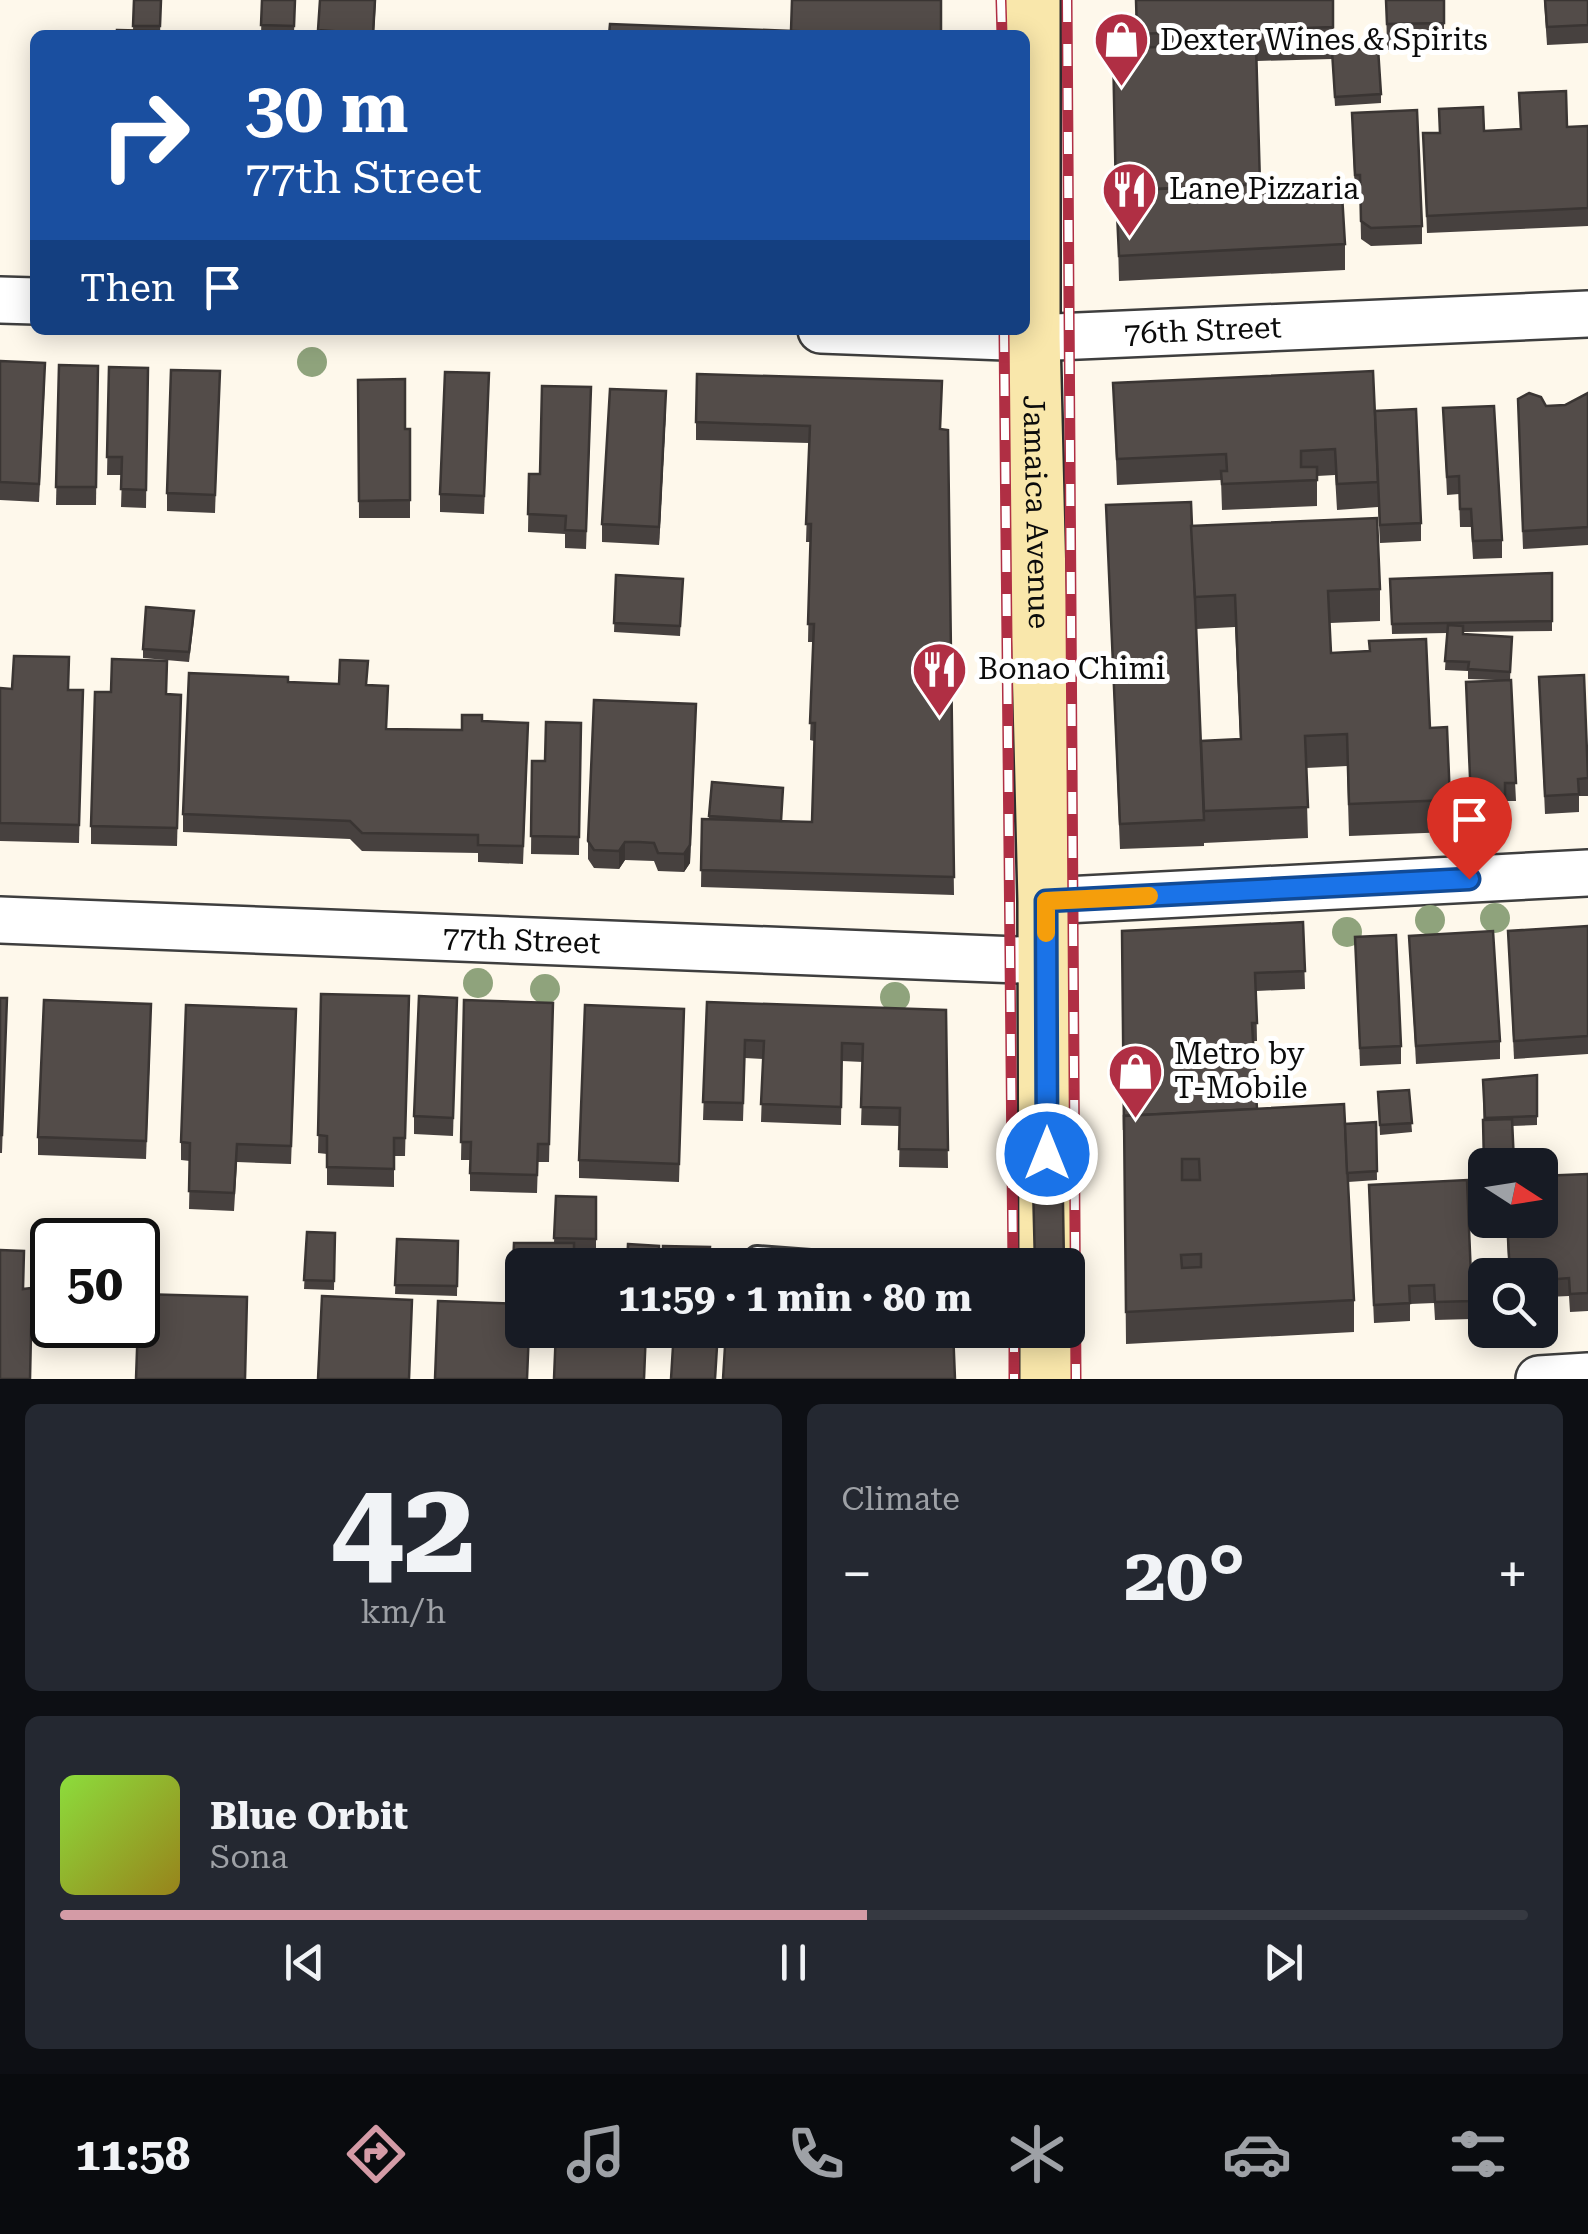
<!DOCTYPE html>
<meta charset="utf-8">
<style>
:root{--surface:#171b24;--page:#242831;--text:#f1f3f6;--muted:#9ea1a6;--line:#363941;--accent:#d49ba6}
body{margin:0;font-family:"Roboto Serif",serif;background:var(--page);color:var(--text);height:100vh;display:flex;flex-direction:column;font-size:38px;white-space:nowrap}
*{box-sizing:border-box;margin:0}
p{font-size:32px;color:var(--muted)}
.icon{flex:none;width:55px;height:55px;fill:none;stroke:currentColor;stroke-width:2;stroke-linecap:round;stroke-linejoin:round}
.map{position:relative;height:1379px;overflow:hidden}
.details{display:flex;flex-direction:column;gap:25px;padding:25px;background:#0d0f14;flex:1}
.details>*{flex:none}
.guide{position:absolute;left:30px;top:30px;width:1000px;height:305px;border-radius:15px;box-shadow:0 5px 25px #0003;background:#1a4fa0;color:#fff;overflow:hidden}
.needle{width:65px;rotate:102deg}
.buttons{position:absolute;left:1468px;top:1148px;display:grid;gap:20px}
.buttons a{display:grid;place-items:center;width:90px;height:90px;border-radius:15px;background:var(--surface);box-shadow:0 5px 25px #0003;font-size:50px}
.speed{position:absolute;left:30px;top:1218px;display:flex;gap:20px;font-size:50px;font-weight:700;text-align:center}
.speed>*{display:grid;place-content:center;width:130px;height:130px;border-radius:50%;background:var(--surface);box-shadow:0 5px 25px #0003;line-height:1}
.speed .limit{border:5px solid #111;border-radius:15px;background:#fff;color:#111}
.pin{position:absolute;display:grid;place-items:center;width:85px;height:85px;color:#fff;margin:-102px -42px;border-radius:50% 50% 50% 0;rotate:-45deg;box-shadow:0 0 10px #0007}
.pin .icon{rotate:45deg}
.me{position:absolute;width:110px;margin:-55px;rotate:0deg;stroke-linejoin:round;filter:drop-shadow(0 0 8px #0008)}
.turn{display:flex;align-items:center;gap:35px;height:210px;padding:0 50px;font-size:45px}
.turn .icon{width:130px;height:130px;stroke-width:2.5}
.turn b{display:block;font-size:70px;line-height:85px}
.then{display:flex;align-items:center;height:95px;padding:0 50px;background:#0003;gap:20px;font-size:38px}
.big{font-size:75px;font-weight:700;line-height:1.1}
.details .tile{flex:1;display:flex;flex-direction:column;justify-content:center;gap:15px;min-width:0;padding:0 35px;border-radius:15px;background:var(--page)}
.details .dial{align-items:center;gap:0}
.dial b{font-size:130px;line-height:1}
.song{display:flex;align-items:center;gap:30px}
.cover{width:120px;height:120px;border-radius:15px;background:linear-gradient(135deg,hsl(90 70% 55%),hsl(50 70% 35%))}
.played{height:10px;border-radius:5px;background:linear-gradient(90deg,var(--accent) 55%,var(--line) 55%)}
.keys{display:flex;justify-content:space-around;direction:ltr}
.heat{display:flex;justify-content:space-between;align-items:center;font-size:55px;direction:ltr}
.details .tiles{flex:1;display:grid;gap:25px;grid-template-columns:1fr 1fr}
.tile:last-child{grid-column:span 2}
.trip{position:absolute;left:505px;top:1248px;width:580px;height:100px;border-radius:15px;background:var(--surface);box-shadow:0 5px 25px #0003;font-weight:700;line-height:100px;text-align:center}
.tab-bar{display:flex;height:160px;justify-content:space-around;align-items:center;background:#090b0e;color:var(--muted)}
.tab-bar .icon{width:70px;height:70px}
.tab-bar .on{color:var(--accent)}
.tab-bar b{font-size:45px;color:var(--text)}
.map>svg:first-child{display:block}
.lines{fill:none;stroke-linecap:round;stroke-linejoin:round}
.service-casing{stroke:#3e3e3e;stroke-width:28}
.minor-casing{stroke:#3e3e3e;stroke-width:50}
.secondary-casing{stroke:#2d2d2d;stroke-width:60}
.service{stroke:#fff;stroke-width:22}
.minor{stroke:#fff;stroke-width:45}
.secondary{stroke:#f9e7ab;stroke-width:55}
.rail-casing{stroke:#b02f44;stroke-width:11}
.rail{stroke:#fff;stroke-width:8;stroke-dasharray:22;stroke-linecap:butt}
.tree{fill:#8fa37c}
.wall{fill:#47413f;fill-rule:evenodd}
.shaded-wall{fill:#3a3533}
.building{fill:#534c49;stroke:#3a3533;stroke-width:2.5;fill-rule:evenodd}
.route-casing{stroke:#114b97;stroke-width:25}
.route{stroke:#1a73e8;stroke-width:18}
.slow{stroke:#f59e0b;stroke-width:18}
.labels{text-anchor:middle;stroke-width:10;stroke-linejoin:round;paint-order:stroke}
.poi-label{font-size:30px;fill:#0b0b0b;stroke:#fff;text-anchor:start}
.street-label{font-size:30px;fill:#0b0b0b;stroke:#fff}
</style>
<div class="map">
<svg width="1588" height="1379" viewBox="0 0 1588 1379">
<rect width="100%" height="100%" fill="#fef8eb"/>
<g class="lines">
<defs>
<polyline id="service" points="757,1258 850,1265"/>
<g id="minor">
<polyline points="0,300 35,301"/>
<path id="s1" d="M821,330l211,8 556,-24"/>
<polyline points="1046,901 1588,873"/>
<path id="s2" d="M0,920l1046,41"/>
<polyline points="1539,1379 1588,1376"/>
</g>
<g id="secondary">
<path id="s3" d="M1032,0v338l14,563 1,364"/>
<polyline points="1048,1330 1048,1379"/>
</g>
</defs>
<use href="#service" class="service-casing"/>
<use href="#minor" class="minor-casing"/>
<use href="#secondary" class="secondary-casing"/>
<use href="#service" class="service"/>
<use href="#minor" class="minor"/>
<use href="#secondary" class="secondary"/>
<defs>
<g id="rail">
<polyline points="1001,0 1002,35"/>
<polyline points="1067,0 1076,1379"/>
<polyline points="1004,330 1013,1265"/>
<polyline points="1014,1330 1014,1379"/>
</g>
</defs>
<use href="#rail" class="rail-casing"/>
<use href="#rail" class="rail"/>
</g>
<g class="tree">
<circle cx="312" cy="362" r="15"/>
<circle cx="1495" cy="918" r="15"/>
<circle cx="1430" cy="920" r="15"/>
<circle cx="1347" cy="932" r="15"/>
<circle cx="478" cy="983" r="15"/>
<circle cx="545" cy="989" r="15"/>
<circle cx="895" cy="997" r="15"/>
</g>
<g class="wall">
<polygon points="134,0 161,0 160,35 133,30"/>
<polygon points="262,0 295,0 294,35 261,35"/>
<polygon points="320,0 376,0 374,35 318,35"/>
<polygon points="1136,0 1334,0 1333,51 1381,94 1381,103 1335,106 1332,59 1257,61 1260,184 1267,198 1345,244 1345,270 1119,281 1113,48 1136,47"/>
<polygon points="1386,0 1444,0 1444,49 1387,50"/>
<polygon points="1544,0 1588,0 1588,43 1547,45"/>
<polygon points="1519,93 1567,127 1588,126 1588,226 1427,233 1423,133 1439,133 1439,109 1484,131 1520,129"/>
<polygon points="1352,131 1422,226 1422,244 1371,246 1361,239 1360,193 1355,193"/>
<polygon points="0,361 45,381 39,502 0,500"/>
<polygon points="59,365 98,366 96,505 56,505"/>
<polygon points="109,367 148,368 146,508 121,507 122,475 107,475"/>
<polygon points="220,371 215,513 167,511 167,493"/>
<polygon points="358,380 405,429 410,429 410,518 359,518"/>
<polygon points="1113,383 1375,411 1421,523 1421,541 1380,543 1378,506 1378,507 1337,510 1335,475 1317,476 1317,506 1222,510 1221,480 1117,485"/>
<polygon points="489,391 484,514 440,512 440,494"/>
<polygon points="1588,393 1588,545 1523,549 1518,417 1546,406 1565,405"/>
<polygon points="591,405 586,549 565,548 565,534 528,532 529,474 540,474"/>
<polygon points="1443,408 1502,540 1502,558 1473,559 1471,527 1460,527 1459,494 1447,495"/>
<polygon points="666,409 659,545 602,542 602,524"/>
<polygon points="696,422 948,430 954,895 701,887 702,819 709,819 709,816 812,822 814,741 810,740 813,642 808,642 810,542 806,542 809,443 696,440"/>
<path d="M1106,505l86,21 188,63v32l-50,2 1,30 99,75 20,72v32l-101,4 -2,-70 -41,2 2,70 -104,5v-10v13l-84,3zM1235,627l5,112 -39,13 -5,-123z"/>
<polygon points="1552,573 1552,631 1463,632 1463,634 1512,637 1510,680 1516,801 1505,801 1505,817 1471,819 1466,682 1496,680 1468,679 1468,671 1445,670 1447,633 1392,634 1390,579"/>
<polygon points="616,575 683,579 680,636 614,632"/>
<polygon points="194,620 189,662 143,658 143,649"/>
<polygon points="1539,677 1588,758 1588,796 1579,796 1579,812 1545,814"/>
<polygon points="288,682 368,685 387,729 462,730 482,721 528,741 523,864 478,862 478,853 362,851 350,839 183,832 183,814"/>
<polygon points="0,688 83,690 79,843 0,841"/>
<polygon points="167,694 181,695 177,846 91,844 91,826"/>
<polygon points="696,722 690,863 684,872 658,871 654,861 625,860 619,869 594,868 588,859 588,841"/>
<polygon points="581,723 579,855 531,854 532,761 545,761"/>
<polygon points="1303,922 1305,989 1256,991 1257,1041 1253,1041 1257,1109 1345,1124 1376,1122 1377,1180 1348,1182 1354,1300 1354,1332 1126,1344 1122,931"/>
<polygon points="1588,926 1588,1054 1514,1059 1508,931"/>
<polygon points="1409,936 1500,1041 1500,1059 1416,1064"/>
<polygon points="1355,937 1401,1046 1401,1064 1360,1066"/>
<polygon points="321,994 409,996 405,1156 394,1156 394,1187 327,1185 327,1154 318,1153"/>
<polygon points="0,998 7,998 2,1153 0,1153"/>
<polygon points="457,998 453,1136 414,1134 414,1116"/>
<polygon points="464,1000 553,1003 549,1162 538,1162 537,1193 470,1191 470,1160 461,1160"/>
<polygon points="707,1002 946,1010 948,1168 899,1167 900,1126 861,1125 863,1062 842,1061 841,1125 761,1122 763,1059 745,1058 743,1121 703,1120"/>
<polygon points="684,1009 679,1182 579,1178 579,1160"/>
<polygon points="151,1022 146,1159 38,1155 38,1137"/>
<polygon points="296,1027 291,1164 237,1162 234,1211 189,1209 190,1161 181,1160 181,1142"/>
<polygon points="1537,1075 1537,1125 1512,1126 1514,1165 1485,1165 1484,1173 1483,1080"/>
<polygon points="1409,1090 1412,1132 1380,1135 1378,1092"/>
<polygon points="1588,1174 1588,1311 1570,1312 1569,1296 1547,1297 1547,1313 1540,1314 1540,1275 1509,1275 1506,1220 1540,1220"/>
<polygon points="556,1196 596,1197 596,1248 574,1248 522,1265 522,1297 512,1297 514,1243 554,1243"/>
<polygon points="1369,1203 1472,1301 1472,1319 1435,1320 1434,1303 1410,1304 1410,1321 1374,1323"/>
<polygon points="307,1232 335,1233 334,1290 304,1289"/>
<polygon points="397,1239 458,1241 457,1296 395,1294"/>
</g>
<g class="shaded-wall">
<polygon points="666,391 666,409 659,545 659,527"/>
<polygon points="696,704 690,863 684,872 684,854"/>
<polygon points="625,842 625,860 619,869 619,851"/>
</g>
<g class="building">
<polygon points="134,0 161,0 160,26 133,26"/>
<polygon points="262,0 295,0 294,26 261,25"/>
<polygon points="320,0 375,0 373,34 318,30"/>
<polygon points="792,0 941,0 941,35 791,31"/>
<polygon points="1136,0 1333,0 1333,27 1137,34"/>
<polygon points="1386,0 1444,0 1444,23 1387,24"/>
<polygon points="1545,0 1588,0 1588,25 1547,27"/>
<polygon points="610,24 896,35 609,35"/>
<polygon points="117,30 159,31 159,35 117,35"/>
<polygon points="1256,45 1260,184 1116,191 1116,198 1113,48"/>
<polygon points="1378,48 1381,94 1335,97 1332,51"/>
<polygon points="1566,91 1567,127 1588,126 1588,208 1427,216 1423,133 1440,133 1439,109 1483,107 1484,131 1521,129 1519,93"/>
<polygon points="1417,110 1422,226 1371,228 1361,221 1360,175 1355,175 1352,113"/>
<polygon points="1266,184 1267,198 1342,194 1345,244 1119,256 1116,191"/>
<polygon points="0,361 45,363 39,484 0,482"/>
<polygon points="59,365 98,366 96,487 56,487"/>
<polygon points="109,367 148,368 146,490 121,489 122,457 107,457"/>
<polygon points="171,370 220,371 215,495 167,493"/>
<polygon points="1373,371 1378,482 1337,484 1335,449 1301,451 1301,467 1317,467 1317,480 1222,484 1221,471 1227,471 1226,454 1117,459 1113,383"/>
<polygon points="445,372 489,373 484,496 440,494"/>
<polygon points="697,374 942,381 940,429 948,430 954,877 701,870 702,819 812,822 815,723 810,723 814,624 808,624 811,524 806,524 810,426 696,422"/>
<polygon points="405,379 405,429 410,429 410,500 359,501 358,380"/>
<polygon points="542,386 591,387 586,531 565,530 566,516 528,514 529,474 540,474"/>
<polygon points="610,389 666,391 659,527 602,524"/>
<polygon points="1529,393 1541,397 1546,406 1565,405 1588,393 1588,527 1523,531 1518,399"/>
<polygon points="1494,406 1502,540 1473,541 1471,509 1460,509 1459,476 1447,477 1443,408"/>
<polygon points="1416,409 1421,523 1380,525 1375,411"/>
<polygon points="1191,502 1204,820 1120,824 1106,505"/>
<polygon points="1377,518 1380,589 1328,591 1331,653 1370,651 1369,641 1426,639 1430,728 1447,727 1450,800 1349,804 1347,734 1305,736 1308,807 1204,811 1201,741 1241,739 1235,595 1195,597 1191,526"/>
<polygon points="1552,573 1552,621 1392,624 1390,579"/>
<polygon points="616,575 683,579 680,626 614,623"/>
<polygon points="146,607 194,611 189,652 143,649"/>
<polygon points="1448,625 1463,626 1463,634 1512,637 1510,672 1468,669 1469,662 1445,661"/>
<polygon points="14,656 69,657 68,690 83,690 79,825 0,823 0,688 12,689"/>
<polygon points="112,659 167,661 166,694 181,695 177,828 91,826 95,692 111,692"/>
<polygon points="340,660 368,661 366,685 388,686 386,729 462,730 462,715 482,715 482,721 528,723 523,846 478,845 478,835 362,833 350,821 183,814 189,673 288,677 288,682 339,684"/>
<polygon points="1584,675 1588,778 1578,779 1579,794 1545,796 1539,677"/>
<polygon points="1511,680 1516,783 1505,783 1505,800 1471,801 1466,682"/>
<polygon points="594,700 696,704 690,845 684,854 658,853 654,843 639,842 625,842 619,851 594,850 588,841"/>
<polygon points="546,722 581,723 579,837 531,836 532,761 545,761"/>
<polygon points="712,782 783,788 781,821 709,816"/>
<polygon points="1303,922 1305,971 1255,973 1257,1023 1252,1023 1257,1109 1124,1116 1124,1130 1122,931"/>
<polygon points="1588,926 1588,1036 1514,1041 1508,931"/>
<polygon points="1493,931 1500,1041 1416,1046 1409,936"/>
<polygon points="1396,935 1401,1046 1360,1048 1355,937"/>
<polygon points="321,994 409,996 405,1138 394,1138 394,1169 327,1167 327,1136 318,1135"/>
<polygon points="419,996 457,998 453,1118 414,1116"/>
<polygon points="0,998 7,998 2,1135 0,1135"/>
<polygon points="44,1000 151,1004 146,1141 38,1137"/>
<polygon points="464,1000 553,1003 549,1144 538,1144 537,1175 470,1173 471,1142 461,1142"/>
<polygon points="707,1002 946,1010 948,1150 899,1149 900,1108 861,1107 863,1044 842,1043 841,1107 761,1104 764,1041 745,1040 743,1103 703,1102"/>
<polygon points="186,1005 296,1009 291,1146 237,1144 234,1193 189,1191 190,1143 181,1142"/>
<polygon points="585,1005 684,1009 679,1164 579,1160"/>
<polygon points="1537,1075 1537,1116 1485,1118 1483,1080"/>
<polygon points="1409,1090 1412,1123 1380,1125 1378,1092"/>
<path d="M1344,1104l10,196 -228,12 -2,-196zM1182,1159h17l1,21h-18zM1201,1254v13l-19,1 -1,-13z"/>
<polygon points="1512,1119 1514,1163 1484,1164 1483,1120"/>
<polygon points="1376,1122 1377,1171 1347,1173 1345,1124"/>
<polygon points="1032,1145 1062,1145 1064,1264 1035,1264"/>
<polygon points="1588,1174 1588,1293 1570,1294 1569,1278 1546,1280 1547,1295 1540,1296 1540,1275 1510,1275 1507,1220 1540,1220 1540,1176"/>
<polygon points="1467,1180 1472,1301 1435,1302 1434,1285 1409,1286 1410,1303 1374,1305 1369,1185"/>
<polygon points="556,1196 596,1197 596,1239 554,1238"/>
<polygon points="307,1232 335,1233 334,1281 304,1280"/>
<polygon points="397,1239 458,1241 457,1286 395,1285"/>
<polygon points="514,1243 574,1243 574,1265 522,1265 522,1288 512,1288"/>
<polygon points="628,1244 659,1246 659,1265 627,1265"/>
<polygon points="663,1246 710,1247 709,1265 663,1265"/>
<polygon points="0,1250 24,1251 23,1289 32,1288 30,1379 0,1379"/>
<polygon points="139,1294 247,1297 245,1379 136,1379"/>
<polygon points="322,1296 412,1300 409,1379 318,1379"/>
<polygon points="438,1301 522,1304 522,1330 529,1330 527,1379 435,1379"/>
<polygon points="556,1330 646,1330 644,1379 554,1379"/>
<polygon points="674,1330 718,1330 715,1379 671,1379"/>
<polygon points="726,1330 953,1330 955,1379 723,1379"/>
</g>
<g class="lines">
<defs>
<polyline id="route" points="1047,1154 1046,901 1469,879"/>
</defs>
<use href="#route" class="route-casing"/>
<use href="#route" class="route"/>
<polyline class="slow" points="1046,933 1046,901 1149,896"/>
</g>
<defs>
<symbol id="shop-pin" viewBox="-11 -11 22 30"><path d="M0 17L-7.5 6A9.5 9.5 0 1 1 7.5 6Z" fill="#b02f44" stroke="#fff"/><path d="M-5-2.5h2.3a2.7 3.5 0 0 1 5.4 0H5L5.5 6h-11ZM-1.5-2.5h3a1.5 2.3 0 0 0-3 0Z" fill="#fff"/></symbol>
<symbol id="restaurant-pin" viewBox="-11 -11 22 30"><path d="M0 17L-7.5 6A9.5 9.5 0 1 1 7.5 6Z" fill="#b02f44" stroke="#fff"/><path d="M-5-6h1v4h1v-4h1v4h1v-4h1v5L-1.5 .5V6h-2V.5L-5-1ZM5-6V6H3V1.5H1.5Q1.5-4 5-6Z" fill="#fff"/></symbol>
</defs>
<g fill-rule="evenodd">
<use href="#shop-pin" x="1090" y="8" width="63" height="86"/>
<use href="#restaurant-pin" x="1098" y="158" width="63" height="86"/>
<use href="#restaurant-pin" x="908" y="638" width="63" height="86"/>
<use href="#shop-pin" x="1104" y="1040" width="63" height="86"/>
</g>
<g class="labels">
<g class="poi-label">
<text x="1160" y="50">Dexter Wines &amp; Spirits</text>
<text x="1169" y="199">Lane Pizzaria</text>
<text x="978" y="679">Bonao Chimi</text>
<text x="1174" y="1064">Metro by<tspan x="1174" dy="34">T-Mobile</tspan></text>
</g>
<g class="street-label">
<text dy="10" stroke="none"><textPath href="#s1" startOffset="382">76th Street</textPath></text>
<text dy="10" stroke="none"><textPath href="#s3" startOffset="512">Jamaica Avenue</textPath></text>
<text dy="10" stroke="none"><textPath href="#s2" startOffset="522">77th Street</textPath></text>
</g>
</g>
</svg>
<div class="buttons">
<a><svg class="needle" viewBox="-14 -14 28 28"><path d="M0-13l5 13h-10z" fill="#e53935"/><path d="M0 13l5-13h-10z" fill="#9ea1a6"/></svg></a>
<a><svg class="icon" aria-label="search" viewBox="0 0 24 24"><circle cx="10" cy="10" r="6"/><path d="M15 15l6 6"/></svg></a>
</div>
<div class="speed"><div class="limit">50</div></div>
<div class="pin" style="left:1469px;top:879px;background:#d93025"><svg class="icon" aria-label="arrive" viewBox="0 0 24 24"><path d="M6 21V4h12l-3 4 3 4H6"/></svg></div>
<svg class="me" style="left:1047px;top:1154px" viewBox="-20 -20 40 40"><circle r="17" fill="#1a73e8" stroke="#fff" stroke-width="3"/><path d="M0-11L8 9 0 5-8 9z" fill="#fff"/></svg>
<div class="trip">11:59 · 1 min · 80 m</div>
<div class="guide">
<div class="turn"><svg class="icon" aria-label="right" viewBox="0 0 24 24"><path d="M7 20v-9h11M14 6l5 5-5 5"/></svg><div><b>30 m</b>77th Street</div></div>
<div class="then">Then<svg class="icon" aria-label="arrive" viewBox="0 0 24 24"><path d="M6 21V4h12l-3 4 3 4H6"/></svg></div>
</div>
</div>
<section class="details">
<div class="tiles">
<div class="tile dial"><b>42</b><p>km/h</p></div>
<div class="tile"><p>Climate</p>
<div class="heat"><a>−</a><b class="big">20°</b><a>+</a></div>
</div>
<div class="tile">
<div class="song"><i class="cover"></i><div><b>Blue Orbit</b><p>Sona</p></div></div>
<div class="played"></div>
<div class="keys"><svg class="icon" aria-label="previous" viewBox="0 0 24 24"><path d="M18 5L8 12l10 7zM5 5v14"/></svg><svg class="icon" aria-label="pause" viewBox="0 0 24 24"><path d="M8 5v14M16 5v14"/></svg><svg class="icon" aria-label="next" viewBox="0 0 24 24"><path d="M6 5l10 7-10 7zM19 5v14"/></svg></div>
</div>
</div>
</section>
<nav class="tab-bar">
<b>11:58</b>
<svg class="icon on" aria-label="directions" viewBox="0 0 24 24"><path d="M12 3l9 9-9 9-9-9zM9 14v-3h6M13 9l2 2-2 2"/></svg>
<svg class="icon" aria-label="music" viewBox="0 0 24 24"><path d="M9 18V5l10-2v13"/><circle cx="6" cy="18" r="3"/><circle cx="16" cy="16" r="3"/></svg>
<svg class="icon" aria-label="phone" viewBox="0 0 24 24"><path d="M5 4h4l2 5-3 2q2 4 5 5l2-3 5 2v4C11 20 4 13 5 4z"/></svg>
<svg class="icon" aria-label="climate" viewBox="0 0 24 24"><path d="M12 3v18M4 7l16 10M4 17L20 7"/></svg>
<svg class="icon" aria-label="car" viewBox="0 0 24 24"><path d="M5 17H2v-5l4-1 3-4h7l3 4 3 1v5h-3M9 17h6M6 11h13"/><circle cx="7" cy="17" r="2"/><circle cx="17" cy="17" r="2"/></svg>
<svg class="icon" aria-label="filters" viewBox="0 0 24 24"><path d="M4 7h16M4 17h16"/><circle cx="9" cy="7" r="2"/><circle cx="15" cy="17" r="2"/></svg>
</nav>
